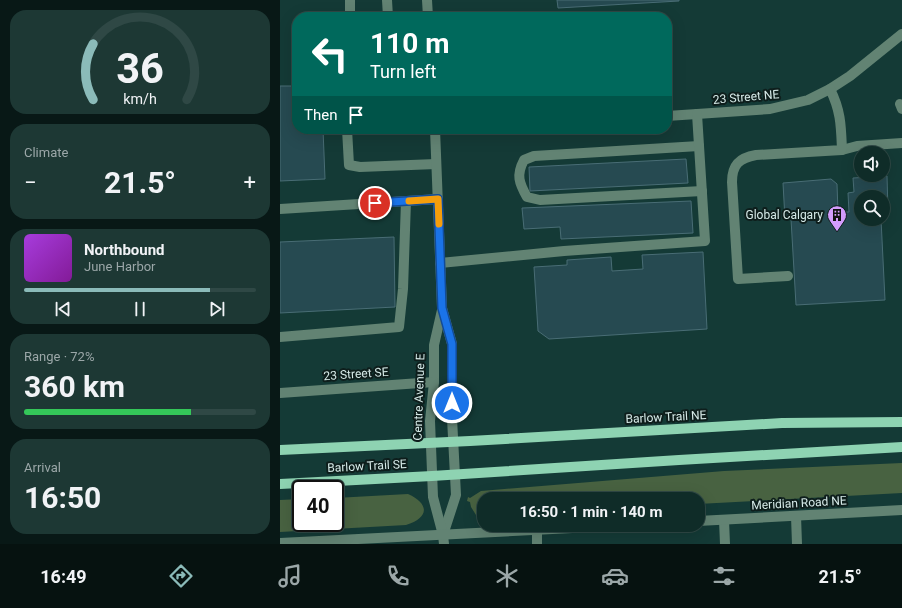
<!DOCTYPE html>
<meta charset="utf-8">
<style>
:root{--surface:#0f2c28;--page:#1d3834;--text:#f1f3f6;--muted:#9ba7a8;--line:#2f4845;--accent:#8bbbb9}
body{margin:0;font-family:Roboto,sans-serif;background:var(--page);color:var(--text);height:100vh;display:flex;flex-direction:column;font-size:15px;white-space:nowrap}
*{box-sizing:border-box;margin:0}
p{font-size:13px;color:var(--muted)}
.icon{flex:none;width:22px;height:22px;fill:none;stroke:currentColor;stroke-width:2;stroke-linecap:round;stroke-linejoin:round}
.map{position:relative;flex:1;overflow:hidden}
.details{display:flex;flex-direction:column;gap:10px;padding:10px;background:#081816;width:280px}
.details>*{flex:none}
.top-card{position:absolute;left:12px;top:12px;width:380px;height:122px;border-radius:16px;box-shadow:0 4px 16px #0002,0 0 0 1px var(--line);background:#00695c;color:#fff;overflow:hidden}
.controls{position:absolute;left:574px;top:146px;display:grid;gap:8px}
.controls a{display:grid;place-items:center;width:36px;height:36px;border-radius:50%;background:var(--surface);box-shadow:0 4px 16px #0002,0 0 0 1px var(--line);font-size:20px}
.speed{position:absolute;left:12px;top:480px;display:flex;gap:8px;font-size:20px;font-weight:700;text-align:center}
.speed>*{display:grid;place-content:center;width:52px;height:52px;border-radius:50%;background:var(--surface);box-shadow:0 4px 16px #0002,0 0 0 1px var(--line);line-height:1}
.speed .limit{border:2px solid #111;border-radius:6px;background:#fff;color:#111}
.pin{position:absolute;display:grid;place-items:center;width:34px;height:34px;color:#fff;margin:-17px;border:2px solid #fff;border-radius:50%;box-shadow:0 1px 4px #0007}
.me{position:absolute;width:44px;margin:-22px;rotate:0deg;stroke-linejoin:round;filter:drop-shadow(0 0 3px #0008)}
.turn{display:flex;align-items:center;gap:14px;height:84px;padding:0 12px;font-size:18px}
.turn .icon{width:52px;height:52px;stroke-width:2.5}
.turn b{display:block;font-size:28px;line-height:34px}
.then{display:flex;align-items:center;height:38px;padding:0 12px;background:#0003;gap:8px;font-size:15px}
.big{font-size:30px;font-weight:700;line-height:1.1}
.details .tile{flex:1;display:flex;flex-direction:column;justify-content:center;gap:6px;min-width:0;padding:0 14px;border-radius:16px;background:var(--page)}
.details .dial{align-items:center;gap:0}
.dial svg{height:104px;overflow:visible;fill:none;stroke:var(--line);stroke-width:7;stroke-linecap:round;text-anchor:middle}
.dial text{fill:var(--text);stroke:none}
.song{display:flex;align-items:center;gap:12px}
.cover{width:48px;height:48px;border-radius:6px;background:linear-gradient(135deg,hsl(280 70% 55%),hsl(290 70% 35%))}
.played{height:4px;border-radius:2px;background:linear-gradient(90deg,var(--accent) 80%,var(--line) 80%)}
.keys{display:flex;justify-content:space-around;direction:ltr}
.heat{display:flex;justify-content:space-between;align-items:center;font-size:22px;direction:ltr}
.charge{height:6px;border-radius:3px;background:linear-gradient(90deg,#34c759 72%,var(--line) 0)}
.trip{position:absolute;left:197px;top:492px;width:228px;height:40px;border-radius:16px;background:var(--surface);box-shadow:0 4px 16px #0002,0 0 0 1px var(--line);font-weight:700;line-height:40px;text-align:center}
.tab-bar{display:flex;height:64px;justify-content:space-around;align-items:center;background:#061210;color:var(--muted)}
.tab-bar .icon{width:28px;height:28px}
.tab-bar .selected{color:var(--accent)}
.tab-bar b{font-size:18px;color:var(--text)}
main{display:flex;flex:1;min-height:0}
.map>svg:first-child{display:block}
.green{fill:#486241}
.building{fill:#264a51;stroke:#496d75}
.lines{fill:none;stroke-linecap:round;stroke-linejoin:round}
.minor{stroke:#628373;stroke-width:10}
.major{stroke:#8ed3b2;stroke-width:10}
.route-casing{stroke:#114b97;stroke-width:10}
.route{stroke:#1a73e8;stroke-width:7}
.slow{stroke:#f59e0b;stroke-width:7}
.labels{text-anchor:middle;stroke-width:4;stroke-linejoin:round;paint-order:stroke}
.street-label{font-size:12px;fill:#d6eae8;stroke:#0e1e1c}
.poi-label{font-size:12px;fill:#d6eae8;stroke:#0e1e1c;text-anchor:end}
</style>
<main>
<section class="details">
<div class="tile dial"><svg viewBox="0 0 100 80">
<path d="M14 69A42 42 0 1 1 86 69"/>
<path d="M14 69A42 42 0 0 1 14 26" stroke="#8bbbb9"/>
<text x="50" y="56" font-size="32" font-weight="700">36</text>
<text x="50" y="72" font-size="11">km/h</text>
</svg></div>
<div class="tile"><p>Climate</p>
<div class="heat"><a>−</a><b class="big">21.5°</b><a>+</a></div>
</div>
<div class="tile">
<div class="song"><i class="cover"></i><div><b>Northbound</b><p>June Harbor</p></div></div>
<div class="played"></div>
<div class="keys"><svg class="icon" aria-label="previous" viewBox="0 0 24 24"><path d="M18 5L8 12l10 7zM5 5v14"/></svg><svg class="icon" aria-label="pause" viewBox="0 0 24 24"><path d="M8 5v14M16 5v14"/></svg><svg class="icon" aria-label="next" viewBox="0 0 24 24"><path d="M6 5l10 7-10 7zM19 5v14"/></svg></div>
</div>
<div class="tile"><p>Range · 72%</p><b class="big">360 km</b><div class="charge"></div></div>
<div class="tile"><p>Arrival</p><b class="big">16:50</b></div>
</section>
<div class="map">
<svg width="622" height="544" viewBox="0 0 622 544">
<rect width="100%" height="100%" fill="#143a36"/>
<g class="green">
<polygon points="622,463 622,493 418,504 418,499 204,499 204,515 196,515 191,507 190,502 187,501 188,497 190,498 201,491 444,471"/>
<path d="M128,494c22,10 21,24 -2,31l-126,7v-32l21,-1v24h34v-25z"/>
</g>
<g class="building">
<polygon points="277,0 399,0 399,1 278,8"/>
<polygon points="0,86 17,86 17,129 43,129 45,179 0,181"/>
<polygon points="406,159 408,183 250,191 249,167"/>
<polygon points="607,176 608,211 603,211 603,197 581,197 581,219 601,219 605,300 516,305 511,219 505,219 503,183 551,179 557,184 558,212 569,212 568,193 574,192 573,178"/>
<polygon points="411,201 413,233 281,239 280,227 244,229 242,208"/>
<polygon points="114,237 115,307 0,313 0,242"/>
<polygon points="423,252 427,329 269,339 258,331 254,267 287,265 287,260 331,257 332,271 363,269 362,255"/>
</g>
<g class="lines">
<g class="minor">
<polyline points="70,0 70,17"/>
<polyline points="107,0 108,17"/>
<polyline points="147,0 148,17"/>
<polyline points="620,104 622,109"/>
<polyline points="387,116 490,109 528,100 550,89 570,76 622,34"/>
<polyline points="67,129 69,165 80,167 156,164"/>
<polyline points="155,129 162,308 172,344 172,418 176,495 163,535"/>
<path d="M419,146l-165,10 -10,4c-8,15 -5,23 3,37l13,3 162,-9"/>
<polyline points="562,150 577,146 622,143"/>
<polyline points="0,209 158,199"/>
<polyline points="160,263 284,251 425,241 417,114"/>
<path d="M508,276l-50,3 -6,-97c0,-17 7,-24 24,-27l86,-5c-1,-24 -1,-39 -12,-61"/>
<polyline points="162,310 154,345 154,382 150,421 153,497 163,535 164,544"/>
<polyline points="0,337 119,327 123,289 126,201"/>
<polyline points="0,393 154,382"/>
<polyline points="516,516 517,544"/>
<polyline points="444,520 445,544"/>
<polyline points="418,521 622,510"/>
<polyline points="257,530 257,544"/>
<polyline points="0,543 352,525"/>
</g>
<g class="major">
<polyline points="0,450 190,441 502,423 622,422"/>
<polyline points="0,484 152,476 399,460 622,447"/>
</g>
</g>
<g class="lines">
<defs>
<polyline id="route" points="95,203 158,199 162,308 172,344 172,403"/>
</defs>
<use href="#route" class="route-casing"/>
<use href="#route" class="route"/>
<polyline class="slow" points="129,201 158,199 159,224"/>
</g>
<defs>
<symbol id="building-pin" viewBox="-11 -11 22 30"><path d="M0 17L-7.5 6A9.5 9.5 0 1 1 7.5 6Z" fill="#d39cfc" stroke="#0e1e1c"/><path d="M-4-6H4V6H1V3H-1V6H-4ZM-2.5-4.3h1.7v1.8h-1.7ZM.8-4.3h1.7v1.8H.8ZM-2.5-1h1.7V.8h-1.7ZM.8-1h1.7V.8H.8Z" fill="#111"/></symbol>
</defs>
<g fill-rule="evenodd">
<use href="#building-pin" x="546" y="204" width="22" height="30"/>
</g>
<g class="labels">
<g class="street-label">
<text transform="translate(466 97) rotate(-5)" y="4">23 Street NE</text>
<text transform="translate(76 374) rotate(-4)" y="4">23 Street SE</text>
<text transform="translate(139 397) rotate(-88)" y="4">Centre Avenue E</text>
<text transform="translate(386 417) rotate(-3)" y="4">Barlow Trail NE</text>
<text transform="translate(87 466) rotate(-3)" y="4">Barlow Trail SE</text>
<text transform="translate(519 503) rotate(-3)" y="4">Meridian Road NE</text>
</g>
<g class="poi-label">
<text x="543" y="219">Global Calgary</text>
</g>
</g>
</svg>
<div class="controls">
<a><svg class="icon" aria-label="sound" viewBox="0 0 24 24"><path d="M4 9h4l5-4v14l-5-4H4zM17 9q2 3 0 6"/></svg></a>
<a><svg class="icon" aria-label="search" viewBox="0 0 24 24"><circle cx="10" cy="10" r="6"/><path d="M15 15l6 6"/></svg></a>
</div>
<div class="speed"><div class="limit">40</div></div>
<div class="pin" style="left:95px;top:203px;background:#d93025"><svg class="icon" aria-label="arrive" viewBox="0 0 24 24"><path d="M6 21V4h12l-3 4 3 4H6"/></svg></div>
<svg class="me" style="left:172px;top:403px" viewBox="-20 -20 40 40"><circle r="17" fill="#1a73e8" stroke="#fff" stroke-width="3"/><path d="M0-11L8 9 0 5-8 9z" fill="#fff"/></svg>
<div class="trip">16:50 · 1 min · 140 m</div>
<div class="top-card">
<div class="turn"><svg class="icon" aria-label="left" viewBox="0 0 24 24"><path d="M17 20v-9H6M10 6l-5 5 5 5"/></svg><div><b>110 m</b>Turn left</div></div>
<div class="then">Then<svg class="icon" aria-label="arrive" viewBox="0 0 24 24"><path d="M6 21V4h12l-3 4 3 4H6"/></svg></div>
</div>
</div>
</main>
<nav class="tab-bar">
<b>16:49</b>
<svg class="icon selected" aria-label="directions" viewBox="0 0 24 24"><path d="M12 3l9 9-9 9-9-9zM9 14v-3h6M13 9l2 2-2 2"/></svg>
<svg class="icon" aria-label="music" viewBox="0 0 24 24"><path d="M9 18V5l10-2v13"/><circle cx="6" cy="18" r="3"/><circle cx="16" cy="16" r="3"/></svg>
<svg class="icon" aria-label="phone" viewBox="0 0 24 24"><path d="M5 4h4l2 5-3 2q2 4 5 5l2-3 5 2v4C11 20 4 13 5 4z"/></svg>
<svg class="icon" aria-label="climate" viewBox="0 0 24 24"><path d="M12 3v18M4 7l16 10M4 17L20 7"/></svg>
<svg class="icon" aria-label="car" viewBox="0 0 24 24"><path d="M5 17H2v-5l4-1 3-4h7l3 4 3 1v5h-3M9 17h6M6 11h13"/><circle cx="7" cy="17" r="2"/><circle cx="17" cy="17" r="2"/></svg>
<svg class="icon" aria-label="filters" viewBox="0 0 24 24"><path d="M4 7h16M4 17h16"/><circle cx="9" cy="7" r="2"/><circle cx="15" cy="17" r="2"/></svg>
<b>21.5°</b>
</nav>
